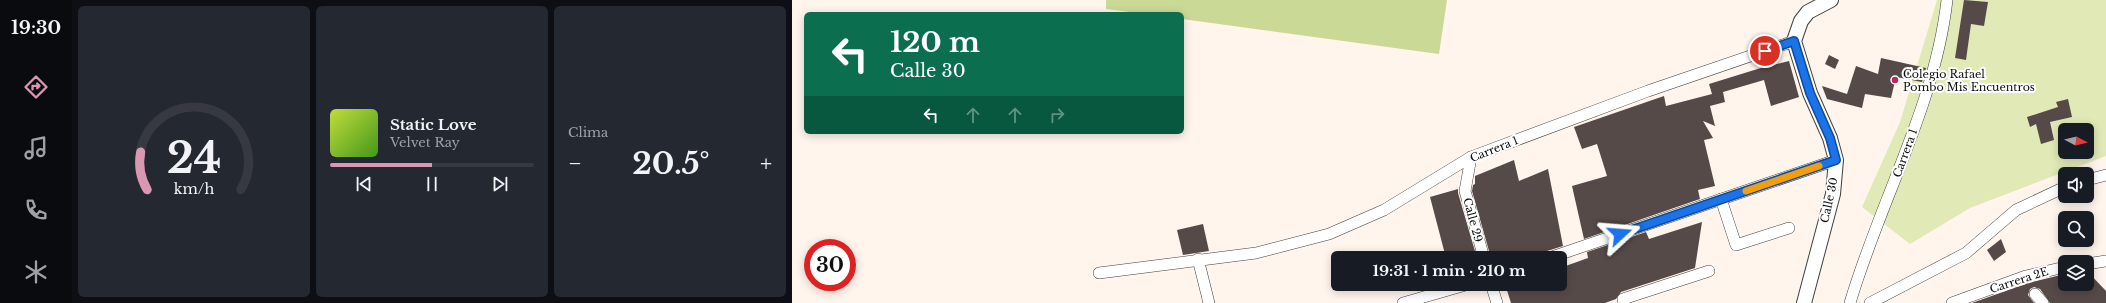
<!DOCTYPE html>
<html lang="es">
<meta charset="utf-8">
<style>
:root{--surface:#171b24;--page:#242831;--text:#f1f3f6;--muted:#9ea1a6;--line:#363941;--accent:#d997b2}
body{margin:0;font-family:"Libre Baskerville",serif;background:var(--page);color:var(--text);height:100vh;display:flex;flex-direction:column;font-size:15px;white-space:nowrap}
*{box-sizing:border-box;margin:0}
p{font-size:13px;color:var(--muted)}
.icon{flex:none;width:22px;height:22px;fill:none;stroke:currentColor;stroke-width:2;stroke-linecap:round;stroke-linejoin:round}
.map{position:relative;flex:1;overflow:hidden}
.drawer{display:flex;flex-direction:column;gap:6px;padding:6px;background:#0d0f14;width:720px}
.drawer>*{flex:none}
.hud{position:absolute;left:12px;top:12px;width:380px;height:122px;border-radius:6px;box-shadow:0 2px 10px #0003;background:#0b6e4f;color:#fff;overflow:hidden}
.needle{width:26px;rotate:97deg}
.fabs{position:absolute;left:1266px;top:123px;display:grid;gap:8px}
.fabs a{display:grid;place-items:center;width:36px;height:36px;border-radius:6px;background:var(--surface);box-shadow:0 2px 10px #0003;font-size:20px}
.speed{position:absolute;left:12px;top:239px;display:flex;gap:8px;font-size:20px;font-weight:700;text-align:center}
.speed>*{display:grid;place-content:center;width:52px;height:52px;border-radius:50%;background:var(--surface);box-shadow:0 2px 10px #0003;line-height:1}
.speed .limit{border:6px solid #d22;background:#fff;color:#111}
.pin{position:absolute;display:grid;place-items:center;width:34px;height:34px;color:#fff;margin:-17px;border:2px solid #fff;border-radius:50%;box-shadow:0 1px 4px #0007}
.me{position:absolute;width:44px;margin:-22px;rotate:71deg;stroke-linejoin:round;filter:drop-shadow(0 0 3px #0008)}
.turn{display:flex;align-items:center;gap:14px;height:84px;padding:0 20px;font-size:18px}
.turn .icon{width:52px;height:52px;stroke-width:2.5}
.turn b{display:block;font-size:28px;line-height:34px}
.lanes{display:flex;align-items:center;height:38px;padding:0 20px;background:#0003;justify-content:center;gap:20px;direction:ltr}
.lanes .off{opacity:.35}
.big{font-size:30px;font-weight:800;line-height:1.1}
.drawer .card{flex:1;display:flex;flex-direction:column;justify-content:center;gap:6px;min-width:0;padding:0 14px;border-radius:6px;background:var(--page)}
.drawer .dial{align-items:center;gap:0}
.dial svg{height:104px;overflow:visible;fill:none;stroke:var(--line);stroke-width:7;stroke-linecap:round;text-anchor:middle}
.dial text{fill:var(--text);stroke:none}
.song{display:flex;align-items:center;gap:12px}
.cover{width:48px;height:48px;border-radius:6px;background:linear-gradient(135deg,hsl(70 70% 55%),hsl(100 70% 35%))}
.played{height:4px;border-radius:2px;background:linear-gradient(90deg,var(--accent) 50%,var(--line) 50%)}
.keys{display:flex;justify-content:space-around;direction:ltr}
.heat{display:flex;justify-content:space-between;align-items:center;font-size:22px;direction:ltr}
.drawer .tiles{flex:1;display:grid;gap:6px;grid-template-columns:repeat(3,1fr)}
.trip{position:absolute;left:539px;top:251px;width:236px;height:40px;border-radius:6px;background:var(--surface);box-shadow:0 2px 10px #0003;font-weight:800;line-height:40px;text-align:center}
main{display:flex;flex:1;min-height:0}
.tab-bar{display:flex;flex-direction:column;width:72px;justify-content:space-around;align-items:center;background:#090b0e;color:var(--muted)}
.tab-bar .icon{width:28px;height:28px}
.tab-bar .on{color:var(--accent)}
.tab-bar b{font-size:18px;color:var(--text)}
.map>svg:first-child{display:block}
.green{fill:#e1e9b7;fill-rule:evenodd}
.forest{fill:#cbd996}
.building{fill:#564a49}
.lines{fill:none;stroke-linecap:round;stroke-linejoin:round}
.minor-casing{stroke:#404040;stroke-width:12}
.tertiary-casing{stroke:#404040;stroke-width:16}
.minor{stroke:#fff;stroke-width:11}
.tertiary{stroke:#fff;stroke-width:14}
.route-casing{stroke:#114b97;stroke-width:10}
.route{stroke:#1a73e8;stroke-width:7}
.slow{stroke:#f59e0b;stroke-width:7}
.poi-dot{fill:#bc265e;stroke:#fff;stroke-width:1.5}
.labels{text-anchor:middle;stroke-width:4;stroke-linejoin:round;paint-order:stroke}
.poi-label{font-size:11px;fill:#0d0d0d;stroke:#fff;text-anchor:start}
.street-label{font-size:11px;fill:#0d0d0d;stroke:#fff}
</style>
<main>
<nav class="tab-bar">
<b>19:30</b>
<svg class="icon on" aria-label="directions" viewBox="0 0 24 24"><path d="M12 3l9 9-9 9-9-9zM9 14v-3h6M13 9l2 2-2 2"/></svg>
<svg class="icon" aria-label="music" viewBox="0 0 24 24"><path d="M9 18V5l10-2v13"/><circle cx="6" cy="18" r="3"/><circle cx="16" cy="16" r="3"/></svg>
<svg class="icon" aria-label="phone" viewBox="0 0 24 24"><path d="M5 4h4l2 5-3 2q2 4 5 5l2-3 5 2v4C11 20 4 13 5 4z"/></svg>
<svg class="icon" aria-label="climate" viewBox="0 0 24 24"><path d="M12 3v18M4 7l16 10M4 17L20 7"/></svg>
</nav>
<section class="drawer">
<div class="tiles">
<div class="card dial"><svg viewBox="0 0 100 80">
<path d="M14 69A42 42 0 1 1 86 69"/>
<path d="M14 69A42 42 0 0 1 9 40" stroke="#d997b2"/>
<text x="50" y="56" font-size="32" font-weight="700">24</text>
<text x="50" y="72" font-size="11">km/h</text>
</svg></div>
<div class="card">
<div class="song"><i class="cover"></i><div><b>Static Love</b><p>Velvet Ray</p></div></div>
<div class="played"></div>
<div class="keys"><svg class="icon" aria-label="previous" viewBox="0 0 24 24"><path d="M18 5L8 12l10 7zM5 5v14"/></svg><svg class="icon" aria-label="pause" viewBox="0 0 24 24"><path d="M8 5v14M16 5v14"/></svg><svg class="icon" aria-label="next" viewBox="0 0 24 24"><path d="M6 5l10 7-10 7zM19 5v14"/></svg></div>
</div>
<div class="card"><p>Clima</p>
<div class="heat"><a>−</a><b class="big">20.5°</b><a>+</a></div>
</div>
</div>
</section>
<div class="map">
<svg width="1314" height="303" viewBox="0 0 1314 303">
<rect width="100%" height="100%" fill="#fff5ed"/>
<path class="green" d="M1145,0h169v156l-136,52 -60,36 -48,-37 38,-85zM1273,130h22v22h-22z"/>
<polygon class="forest" points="314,0 655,0 647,54 390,19 390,14 353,14 314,9"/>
<g class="building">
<polygon points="1172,0 1196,2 1192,26 1179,24 1174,60 1163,58"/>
<polygon points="1037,55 1047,60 1043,69 1033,64"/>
<polygon points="1089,58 1134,68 1130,82 1104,77 1099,98 1073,94 1070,108 1035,99 1030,86 1055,94 1064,66 1086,74"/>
<polygon points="997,61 1007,97 979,106 972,80 931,92 933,102 918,106 923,126 911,121 921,138 912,140 923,186 906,190 908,199 792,239 780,186 815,176 805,144 790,149 782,127 872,96 874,106 920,94 917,84 972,67"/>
<polygon points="1276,99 1280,117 1258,122 1262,140 1249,144 1244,124 1238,127 1235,117 1266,107 1264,102"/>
<polygon points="722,160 727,181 756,169 771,246 755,251 747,257 746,252 730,258 699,258 680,191 681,185 683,184 683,176"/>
<polygon points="666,189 666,193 685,258 654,258 638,197"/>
<polygon points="910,222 903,268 829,292 824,299 813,303 719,303 713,284 768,284 768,268 796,258 795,252 854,232 857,239"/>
<polygon points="411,224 417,251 391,255 385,230"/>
<polygon points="1209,239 1214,252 1202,261 1195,250"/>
<polygon points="1295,271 1314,291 1314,303 1258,303 1248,289 1242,287 1238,289 1236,295 1242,303 1180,303 1236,283 1273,274 1273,284 1295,284"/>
</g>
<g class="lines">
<defs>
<g id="minor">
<polyline points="679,157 673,191 692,258"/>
<polyline points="1295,180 1314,175"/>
<polyline points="929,199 944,245 997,228"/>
<polyline points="757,258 1044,160"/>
<polyline points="406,259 417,303"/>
<polyline points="1295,264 1314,261"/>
<polyline points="307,273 464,253 537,234 592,210 679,157 856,91 1002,41"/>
<polyline points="699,284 705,303"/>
<polyline points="1243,294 1251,303"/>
<polyline points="611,303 677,284"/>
<polyline points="832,303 831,299 917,271"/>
<path d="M1058,303c30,-102 85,-197 97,-303"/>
<polyline points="1078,303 1174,253 1224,210 1273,187"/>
<polyline points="1160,303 1234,276 1273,267"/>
</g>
<polyline id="tertiary" points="1012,303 1041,194 1044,160 1038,138 1018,93 1002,41 1009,21 1016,12 1039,0"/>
</defs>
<use href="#minor" class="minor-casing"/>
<use href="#tertiary" class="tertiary-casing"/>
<use href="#minor" class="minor"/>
<use href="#tertiary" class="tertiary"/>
</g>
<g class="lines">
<defs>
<polyline id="route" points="828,234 1044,160 1038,138 1018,93 1002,41 973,51"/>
</defs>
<use href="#route" class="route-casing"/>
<use href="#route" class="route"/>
<polyline class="slow" points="954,191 1027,166"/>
</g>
<circle class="poi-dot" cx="1103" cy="80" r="4"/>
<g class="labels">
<g class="poi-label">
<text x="1111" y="78">Colegio Rafael<tspan x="1111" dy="13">Pombo Mis Encuentros</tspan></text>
</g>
<g class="street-label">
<text transform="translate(702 149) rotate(-22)" y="4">Carrera 1</text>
<text transform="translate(1113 153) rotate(-70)" y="4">Carrera 1</text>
<text transform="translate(1037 200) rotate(-78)" y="4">Calle 30</text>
<text transform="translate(681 220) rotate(75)" y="4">Calle 29</text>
<text transform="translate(1227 280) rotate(-18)" y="4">Carrera 2E</text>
</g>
</g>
</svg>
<div class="fabs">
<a><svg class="needle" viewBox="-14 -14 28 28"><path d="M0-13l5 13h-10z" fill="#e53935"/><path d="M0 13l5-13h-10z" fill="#9ea1a6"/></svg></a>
<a><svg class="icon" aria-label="sound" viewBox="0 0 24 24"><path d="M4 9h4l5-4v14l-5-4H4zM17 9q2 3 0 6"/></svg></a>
<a><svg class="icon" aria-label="search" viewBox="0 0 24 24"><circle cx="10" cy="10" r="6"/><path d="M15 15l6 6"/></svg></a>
<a><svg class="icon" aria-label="layers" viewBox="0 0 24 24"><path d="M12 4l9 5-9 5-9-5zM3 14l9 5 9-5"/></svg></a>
</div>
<div class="speed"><div class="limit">30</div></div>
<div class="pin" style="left:973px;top:51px;background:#d93025"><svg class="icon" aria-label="arrive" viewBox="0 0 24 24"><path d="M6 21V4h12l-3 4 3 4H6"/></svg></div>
<svg class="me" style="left:828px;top:234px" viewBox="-20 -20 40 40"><path d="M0-17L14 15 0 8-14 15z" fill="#1a73e8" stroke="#fff" stroke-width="4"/></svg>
<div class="trip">19:31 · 1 min · 210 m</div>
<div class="hud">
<div class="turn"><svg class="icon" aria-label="left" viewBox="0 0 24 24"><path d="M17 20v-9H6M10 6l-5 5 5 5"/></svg><div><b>120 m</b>Calle 30</div></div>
<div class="lanes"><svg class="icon" aria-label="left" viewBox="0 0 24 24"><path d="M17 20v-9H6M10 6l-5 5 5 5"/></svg><svg class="icon off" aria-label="ahead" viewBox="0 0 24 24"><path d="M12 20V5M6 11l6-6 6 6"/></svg><svg class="icon off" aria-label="ahead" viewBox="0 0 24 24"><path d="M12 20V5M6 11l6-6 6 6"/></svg><svg class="icon off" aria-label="right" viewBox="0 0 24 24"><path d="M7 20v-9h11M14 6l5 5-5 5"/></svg></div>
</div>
</div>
</main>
